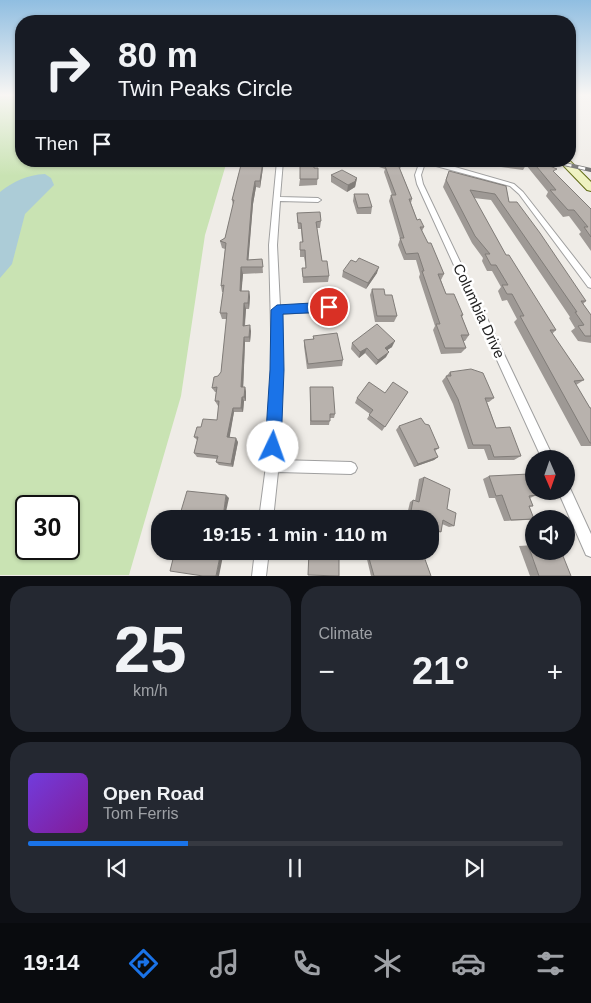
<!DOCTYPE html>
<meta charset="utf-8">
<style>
:root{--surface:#171b24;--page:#242831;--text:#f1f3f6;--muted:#9ea1a6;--line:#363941;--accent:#1a73e8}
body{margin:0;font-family:Arial,sans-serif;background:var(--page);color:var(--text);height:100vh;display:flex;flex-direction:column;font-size:19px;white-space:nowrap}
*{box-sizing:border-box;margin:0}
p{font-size:16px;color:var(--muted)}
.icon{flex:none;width:28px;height:28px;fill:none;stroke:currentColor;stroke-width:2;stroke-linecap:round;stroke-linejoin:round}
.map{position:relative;height:576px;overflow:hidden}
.panel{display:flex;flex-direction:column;gap:10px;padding:10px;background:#0d0f14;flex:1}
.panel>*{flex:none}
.guide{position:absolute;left:15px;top:15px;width:561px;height:152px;border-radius:20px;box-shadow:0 1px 4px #0004;background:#171b24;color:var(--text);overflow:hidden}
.needle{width:32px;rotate:178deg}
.fabs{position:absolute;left:525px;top:450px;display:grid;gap:10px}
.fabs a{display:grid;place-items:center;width:50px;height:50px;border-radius:50%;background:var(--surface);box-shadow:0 1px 4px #0004;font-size:25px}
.speed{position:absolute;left:15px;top:495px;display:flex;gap:10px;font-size:25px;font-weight:700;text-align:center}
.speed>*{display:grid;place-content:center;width:65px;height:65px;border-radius:50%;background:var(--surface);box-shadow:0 1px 4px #0004;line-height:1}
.speed .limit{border:2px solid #111;border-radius:8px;background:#fff;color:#111}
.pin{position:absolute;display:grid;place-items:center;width:42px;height:42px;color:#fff;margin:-21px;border:2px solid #fff;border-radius:50%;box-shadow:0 1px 5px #0007}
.me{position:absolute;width:55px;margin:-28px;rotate:3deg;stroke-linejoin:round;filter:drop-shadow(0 0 4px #0008)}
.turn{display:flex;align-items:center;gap:18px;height:105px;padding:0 20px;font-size:22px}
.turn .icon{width:65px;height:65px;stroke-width:2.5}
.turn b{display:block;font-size:35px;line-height:42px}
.then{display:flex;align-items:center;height:48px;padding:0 20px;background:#0003;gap:10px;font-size:19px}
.big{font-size:38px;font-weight:700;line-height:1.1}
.panel .card{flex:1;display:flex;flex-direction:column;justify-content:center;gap:8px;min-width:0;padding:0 18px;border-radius:20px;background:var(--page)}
.panel .dial{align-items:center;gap:0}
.dial b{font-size:65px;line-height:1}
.song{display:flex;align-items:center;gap:15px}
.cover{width:60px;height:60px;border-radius:8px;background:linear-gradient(135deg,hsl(260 70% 55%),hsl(290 70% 35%))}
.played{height:5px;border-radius:2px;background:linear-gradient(90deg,var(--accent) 30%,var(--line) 30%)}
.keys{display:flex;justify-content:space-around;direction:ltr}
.heat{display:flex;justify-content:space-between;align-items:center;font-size:28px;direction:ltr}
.panel .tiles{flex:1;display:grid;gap:10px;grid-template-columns:1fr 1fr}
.card:last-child{grid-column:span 2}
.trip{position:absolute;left:151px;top:510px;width:288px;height:50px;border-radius:20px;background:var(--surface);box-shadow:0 1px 4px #0004;font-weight:700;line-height:50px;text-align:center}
.tabs{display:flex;height:80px;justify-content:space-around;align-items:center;background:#090b0e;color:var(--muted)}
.tabs .icon{width:35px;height:35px}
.tabs .selected{color:var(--accent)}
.tabs b{font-size:22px;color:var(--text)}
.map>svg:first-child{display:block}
.grass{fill:#c9e3b3;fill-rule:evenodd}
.water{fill:#acccd7}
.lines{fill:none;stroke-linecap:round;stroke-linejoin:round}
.minor-casing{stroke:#a0a0a0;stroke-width:2}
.secondary-casing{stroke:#5f6a12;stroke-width:2}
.minor{fill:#fff;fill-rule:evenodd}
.secondary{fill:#eff2c1;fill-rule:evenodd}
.rail-casing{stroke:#6d6d6d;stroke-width:4}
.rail{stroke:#fff;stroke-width:2.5;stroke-dasharray:7;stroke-linecap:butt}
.wall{fill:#9e9995}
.shaded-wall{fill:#817d79}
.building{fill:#b8b2ad;stroke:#817d79}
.route{fill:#1a73e8;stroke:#114b97}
.labels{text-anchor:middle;stroke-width:5;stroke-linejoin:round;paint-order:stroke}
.street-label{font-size:15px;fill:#1f1f1f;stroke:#fff}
</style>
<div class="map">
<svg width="591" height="576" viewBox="0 0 591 576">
<rect width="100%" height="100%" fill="#efece7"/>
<path class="grass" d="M0,95h21v66h206l-22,74 -24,161 -52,179h-129zM26,506h43v43h-43z"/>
<path class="water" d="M45,174l6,4 3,7 -29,29 -13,50 -12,14v-86c14,-11 27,-17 45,-18z"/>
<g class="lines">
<defs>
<g id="minor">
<polygon points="277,161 283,161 280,197 318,198 321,200 318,202 280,201 277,245 280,306 329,303 332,304 334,307 332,310 329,311 280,314 282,370 278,460 351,462 355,464 357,468 355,472 351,474 278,472 273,519 259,519 266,466 272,370 269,245"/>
<polygon points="420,161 434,161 514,184 523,192 591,279 591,288 588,287 519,194 510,186 425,163 421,175 423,184 554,459 542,459 417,184 415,175"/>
<polygon points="566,485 569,486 591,534 591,557 586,555 558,491 566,491"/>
<polygon points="255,551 269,551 266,576 252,576"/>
</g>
<polygon id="secondary" points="559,161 570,161 591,182 591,191 587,190"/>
</defs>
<use href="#minor" class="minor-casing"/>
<use href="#secondary" class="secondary-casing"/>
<use href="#minor" class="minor"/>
<use href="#secondary" class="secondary"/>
<defs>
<polyline id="rail" points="551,161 591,170"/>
</defs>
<use href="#rail" class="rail-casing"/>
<use href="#rail" class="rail"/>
</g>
<g class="wall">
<polygon points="242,161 264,161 260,188 256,187 253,204 248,260 262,259 263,273 243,274 241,291 249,291 250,297 249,309 246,309 245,326 251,331 250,342 245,342 243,387 245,387 246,392 246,401 244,401 243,412 234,412 229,438 238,442 233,467 219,465 216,462 217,459 197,457 194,453 197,440 194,437 201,427 217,420 219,406 218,406 215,401 216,392 215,392 212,388 221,372 227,319 222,319 220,313 223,292 222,292 221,286 225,249 222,248 220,241 225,238 233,205 232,200"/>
<polygon points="354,161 365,161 363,164"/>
<polygon points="380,161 403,161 400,169 412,199 411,203 417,220 424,227 422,231 428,243 444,274 441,280 446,294 463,315 462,317 469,335 465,341 463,341 466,348 461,353 441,354 433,330 435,326 419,277 420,274 416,260 404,260 398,245 400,239 389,201 391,195 392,195 384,172 385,169 379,167"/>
<polygon points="472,161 487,161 485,166 472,163"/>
<polygon points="502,161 538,161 554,173 591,209 591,251 579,234 581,232 569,216 563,217 546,196 548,192 526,165 523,170 501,167"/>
<polygon points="314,168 318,168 317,185 299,186 300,179"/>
<polygon points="449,171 506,186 509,202 586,301 583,304 591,315 591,343 578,341 571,331 575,328 569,318 570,317 491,200 474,198 506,255 556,330 552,334 584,380 576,385 590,408 591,408 591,446 581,446 514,322 517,319 507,300 502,301 498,291 501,287 492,271 487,271 482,261 483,258 472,243 443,187"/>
<polygon points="331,175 357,178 355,187 347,192 331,182"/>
<polygon points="354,194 372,207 371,214 357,214 353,201"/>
<polygon points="297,213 321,221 320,228 317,228 322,261 329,276 328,282 303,283 302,268 306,268 304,257 300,257 300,242 302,242 301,229 298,229"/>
<polygon points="343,271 377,273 366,289 342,277"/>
<polygon points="372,289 385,295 397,316 394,322 375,322 370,295"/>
<polygon points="313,336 343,360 342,366 307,369 304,346 304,340 313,339"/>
<polygon points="352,343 392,347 387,350 386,357 376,365 365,353 359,358 351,349"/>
<polygon points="450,372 494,398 489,402 487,402 496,428 521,456 514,460 488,460 484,449 468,449 453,404 442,381"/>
<polygon points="310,387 335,414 334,418 330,418 329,425 310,425"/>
<polygon points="408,392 382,431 367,419 370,414 355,403 357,398 385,393"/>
<polygon points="425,424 439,448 435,451 438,457 434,460 414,467 396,430 399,426"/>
<polygon points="489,476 537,495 530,498 533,506 529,507 534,519 526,520 504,521 495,498 489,498 483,479"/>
<polygon points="424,477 447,509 454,526 449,527 442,524 441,532 436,533 430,531 430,519 406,519 410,502 413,500 415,501 419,479"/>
<polygon points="534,545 571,576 530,576 519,546"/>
<polygon points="365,551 422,551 431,576 371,576"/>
</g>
<g class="shaded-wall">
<polygon points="263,161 264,161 260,188 260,181"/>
<polygon points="357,178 355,187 347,192 348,185"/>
<polygon points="255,181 256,187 253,204 248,266 247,260 252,198"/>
<polygon points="241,267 243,274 241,298 240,291"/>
<polygon points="379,267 377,273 366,289 368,283"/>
<polygon points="249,291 250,297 249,309 248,303"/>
<polygon points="244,303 246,309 244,331 243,326"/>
<polygon points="250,325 251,331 250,342 249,337"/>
<polygon points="244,337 245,342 243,392 241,387"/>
<polygon points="395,341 392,347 383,353 385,348"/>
<polygon points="367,348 365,353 359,358 360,352"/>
<polygon points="389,352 386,357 376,365 378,360"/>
<polygon points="245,387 246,392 246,401 244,397"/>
<polygon points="242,397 244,401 243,412 241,408"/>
<polygon points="233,408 234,412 229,441 227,437"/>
<polygon points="236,438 238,442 233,467 231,464"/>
<polygon points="438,457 434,460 414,467 418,464"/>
<polygon points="226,495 229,498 226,512 224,510"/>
<polygon points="229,511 231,513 230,519 227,519"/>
<polygon points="221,551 224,551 219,576 216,576"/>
</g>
<g class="building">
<polygon points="242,161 263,161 260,181 255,181 252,198 247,260 262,259 263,267 241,267 240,291 249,291 248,303 244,303 243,326 250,325 249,337 244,337 241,387 245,387 244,397 242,397 241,408 233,408 227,437 236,438 231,464 216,462 218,456 194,453 198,437 194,437 197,427 201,427 203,419 217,420 219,401 215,401 217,387 212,388 214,377 218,376 221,372 227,313 220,313 224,285 221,286 226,243 220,241 225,238 234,200 232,200"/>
<polygon points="300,161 314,161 314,168 318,168 318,179 300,179"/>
<polygon points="381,161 403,161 399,167 412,199 409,199 417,220 420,219 424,227 420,227 428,243 431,243 444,274 438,274 446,294 454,294 463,315 461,315 469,335 461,335 466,348 445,348 436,324 440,324 422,271 424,271 418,253 406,254 400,238 404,238 391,195 396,195 385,166 387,163"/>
<polygon points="505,161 527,161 526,164"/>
<polygon points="532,161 538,161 557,169 553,171 591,209 591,237 584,227 588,227 574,210 568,210 550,190 556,190"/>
<polygon points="342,170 357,178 355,180 356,181 348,185 331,175"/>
<polygon points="449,171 506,186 509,202 517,202 540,233 586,301 581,301 591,315 591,336 585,336 578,326 584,325 575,312 577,312 495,194 470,190 506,255 509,255 556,330 550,330 584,380 574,381 590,408 591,408 591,443 590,443 520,316 524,316 512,294 507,294 502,285 508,285 496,265 491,265 485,254 490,254 475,236 446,180"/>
<polygon points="354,194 368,194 372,207 358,208"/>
<polygon points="320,212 321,221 316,222 322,261 327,261 329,276 303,277 302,268 306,268 305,250 300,250 300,242 303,242 301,223 298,223 297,213"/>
<polygon points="359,258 379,267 368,283 343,271 351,260 356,262"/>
<polygon points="372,289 384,289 385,295 392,295 397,316 377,316"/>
<polygon points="377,324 395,341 385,348 389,352 378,360 367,348 360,352 352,343"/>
<polygon points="337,333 343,360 308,364 304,340 314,339 313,336"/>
<polygon points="471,369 483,373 494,398 485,398 496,428 510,427 521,456 494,457 490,445 473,445 458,399 446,376 451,376 450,372"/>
<polygon points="369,382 385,393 393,382 408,392 385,427 369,415 373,410 357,398"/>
<polygon points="310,387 333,387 335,414 330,414 330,421 311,421"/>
<polygon points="421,418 425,424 429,425 439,448 434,449 438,457 418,464 399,426"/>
<polygon points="529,474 534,486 534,491 536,491 537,495 529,496 533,506 529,506 534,519 511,520 502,495 496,496 489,476"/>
<polygon points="424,477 450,489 447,509 456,513 454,526 443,520 441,532 430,527 430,519 413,519 410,517 413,500 419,502"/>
<polygon points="187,491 226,495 224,510 229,511 227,519 183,519 185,511 181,511"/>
<polygon points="311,513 329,515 329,519 310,519"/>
<polygon points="528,545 534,545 534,551 561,551 571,576 539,576"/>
<polygon points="175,551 221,551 216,576 203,576 170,571"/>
<polygon points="309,551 339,551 339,576 308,575"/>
<polygon points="367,551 422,551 431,576 374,576"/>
</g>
<linearGradient id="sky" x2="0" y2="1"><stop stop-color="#90bee1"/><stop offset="0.54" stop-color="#f8f6f4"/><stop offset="1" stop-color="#f8f6f4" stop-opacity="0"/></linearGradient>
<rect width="591" height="176" fill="url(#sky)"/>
<polygon class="route" points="329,302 335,307 329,312 283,314 284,370 281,447 279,452 273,455 268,452 265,447 270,370 271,310 277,305"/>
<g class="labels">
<g class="street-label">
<text transform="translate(479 311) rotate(65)" y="5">Columbia Drive</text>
</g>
</g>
</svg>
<div class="fabs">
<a><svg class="needle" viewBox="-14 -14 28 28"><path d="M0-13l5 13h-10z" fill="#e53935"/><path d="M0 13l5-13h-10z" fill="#9ea1a6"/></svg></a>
<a><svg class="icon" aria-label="sound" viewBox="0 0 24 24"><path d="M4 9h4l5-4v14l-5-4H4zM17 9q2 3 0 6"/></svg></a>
</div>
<div class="speed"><div class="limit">30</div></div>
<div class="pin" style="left:329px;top:307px;background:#d93025"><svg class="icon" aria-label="arrive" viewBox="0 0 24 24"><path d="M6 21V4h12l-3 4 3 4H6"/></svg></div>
<svg class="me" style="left:273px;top:447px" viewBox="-20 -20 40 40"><circle r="19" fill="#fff"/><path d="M0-13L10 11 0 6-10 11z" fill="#1a73e8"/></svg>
<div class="trip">19:15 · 1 min · 110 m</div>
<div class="guide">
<div class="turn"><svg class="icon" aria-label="right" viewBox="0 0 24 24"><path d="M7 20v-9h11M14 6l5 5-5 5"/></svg><div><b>80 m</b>Twin Peaks Circle</div></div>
<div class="then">Then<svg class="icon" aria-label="arrive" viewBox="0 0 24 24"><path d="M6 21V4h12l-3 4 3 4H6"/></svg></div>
</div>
</div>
<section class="panel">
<div class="tiles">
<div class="card dial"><b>25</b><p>km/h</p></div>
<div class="card"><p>Climate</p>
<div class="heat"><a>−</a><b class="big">21°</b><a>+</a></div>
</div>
<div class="card">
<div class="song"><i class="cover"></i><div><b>Open Road</b><p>Tom Ferris</p></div></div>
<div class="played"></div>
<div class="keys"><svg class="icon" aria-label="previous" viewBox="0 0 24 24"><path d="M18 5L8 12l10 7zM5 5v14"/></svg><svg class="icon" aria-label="pause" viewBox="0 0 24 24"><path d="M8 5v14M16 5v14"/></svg><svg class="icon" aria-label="next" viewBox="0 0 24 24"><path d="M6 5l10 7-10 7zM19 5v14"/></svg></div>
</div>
</div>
</section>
<nav class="tabs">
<b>19:14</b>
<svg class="icon selected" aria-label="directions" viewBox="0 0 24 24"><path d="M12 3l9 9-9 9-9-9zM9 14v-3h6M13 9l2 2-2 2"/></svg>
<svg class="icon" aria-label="music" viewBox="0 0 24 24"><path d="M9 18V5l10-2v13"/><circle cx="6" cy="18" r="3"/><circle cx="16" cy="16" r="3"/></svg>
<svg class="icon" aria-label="phone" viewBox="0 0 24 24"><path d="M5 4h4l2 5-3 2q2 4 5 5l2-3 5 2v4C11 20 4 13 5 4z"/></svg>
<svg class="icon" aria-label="climate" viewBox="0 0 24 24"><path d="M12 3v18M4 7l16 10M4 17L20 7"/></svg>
<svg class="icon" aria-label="car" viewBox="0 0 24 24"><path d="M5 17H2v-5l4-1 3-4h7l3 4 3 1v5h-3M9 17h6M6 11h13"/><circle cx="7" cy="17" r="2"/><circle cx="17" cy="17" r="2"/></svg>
<svg class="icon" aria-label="filters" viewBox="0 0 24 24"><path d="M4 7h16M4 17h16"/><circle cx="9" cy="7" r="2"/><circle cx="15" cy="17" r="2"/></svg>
</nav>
